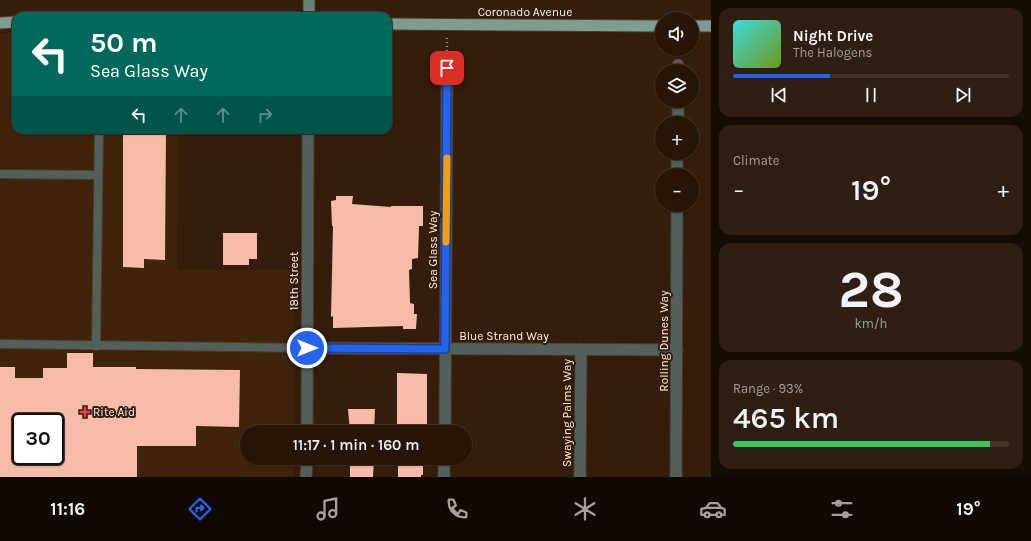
<!DOCTYPE html>
<meta charset="utf-8">
<style>
:root{--surface:#271608;--page:#2f1f12;--text:#f1f3f6;--muted:#a49f9c;--line:#433529;--accent:#2563eb}
body{margin:0;font-family:Karla,sans-serif;background:var(--page);color:var(--text);height:100vh;display:flex;flex-direction:column;font-size:15px;white-space:nowrap}
*{box-sizing:border-box;margin:0}
p{font-size:13px;color:var(--muted)}
.icon{flex:none;width:22px;height:22px;fill:none;stroke:currentColor;stroke-width:2;stroke-linecap:round;stroke-linejoin:round}
.map{position:relative;flex:1;overflow:hidden}
.drawer{display:flex;flex-direction:column;gap:8px;padding:8px;background:#150c04;width:320px}
.drawer>*{flex:none}
.guide{position:absolute;left:12px;top:12px;width:380px;height:122px;border-radius:12px;box-shadow:0 1px 3px #0004,0 0 0 1px var(--line);background:#00695c;color:#fff;overflow:hidden}
.controls{position:absolute;left:655px;top:12px;display:grid;gap:8px}
.controls a{display:grid;place-items:center;width:44px;height:44px;border-radius:50%;background:var(--surface);box-shadow:0 1px 3px #0004,0 0 0 1px var(--line);font-size:20px}
.speed{position:absolute;left:12px;top:413px;display:flex;gap:8px;font-size:20px;font-weight:700;text-align:center}
.speed>*{display:grid;place-content:center;width:52px;height:52px;border-radius:50%;background:var(--surface);box-shadow:0 1px 3px #0004,0 0 0 1px var(--line);line-height:1}
.speed .limit{border:2px solid #111;border-radius:6px;background:#fff;color:#111}
.pin{position:absolute;display:grid;place-items:center;width:34px;height:34px;color:#fff;margin:-17px;border-radius:8px;box-shadow:0 2px 6px #0006}
.me{position:absolute;width:44px;margin:-22px;rotate:90deg;stroke-linejoin:round;filter:drop-shadow(0 0 3px #0008)}
.turn{display:flex;align-items:center;gap:14px;height:84px;padding:0 12px;font-size:18px}
.turn .icon{width:52px;height:52px;stroke-width:2.5}
.turn b{display:block;font-size:28px;line-height:34px}
.lanes{display:flex;align-items:center;height:38px;padding:0 12px;background:#0003;justify-content:center;gap:20px;direction:ltr}
.lanes .off{opacity:.35}
.big{font-size:30px;font-weight:600;line-height:1.1}
.drawer .tile{flex:1;display:flex;flex-direction:column;justify-content:center;gap:6px;min-width:0;padding:0 14px;border-radius:12px;background:var(--page)}
.drawer .dial{align-items:center;gap:0}
.dial b{font-size:52px;line-height:1}
.song{display:flex;align-items:center;gap:12px}
.cover{width:48px;height:48px;border-radius:6px;background:linear-gradient(135deg,hsl(180 70% 55%),hsl(80 70% 35%))}
.played{height:4px;border-radius:2px;background:linear-gradient(90deg,var(--accent) 35%,var(--line) 35%)}
.keys{display:flex;justify-content:space-around;direction:ltr}
.heat{display:flex;justify-content:space-between;align-items:center;font-size:22px;direction:ltr}
.charge{height:6px;border-radius:3px;background:linear-gradient(90deg,#34c759 93%,var(--line) 0)}
.trip{position:absolute;left:240px;top:425px;width:232px;height:40px;border-radius:20px;background:var(--surface);box-shadow:0 1px 3px #0004,0 0 0 1px var(--line);font-weight:600;line-height:40px;text-align:center}
.dock{display:flex;height:64px;justify-content:space-around;align-items:center;background:#100903;color:var(--muted)}
.dock .icon{width:28px;height:28px}
.dock .active{color:var(--accent)}
.dock b{font-size:18px;color:var(--text)}
main{display:flex;flex:1;min-height:0}
.map>svg:first-child{display:block}
.built{fill:#3f230a;fill-rule:evenodd}
.building{fill:#f7bca9;fill-rule:evenodd}
.lines{fill:none;stroke-linecap:round;stroke-linejoin:round}
.service-casing{stroke:#503b29;stroke-width:10}
.minor-casing{stroke:#503b29;stroke-width:13}
.secondary-casing{stroke:#503b29;stroke-width:13}
.primary-casing{stroke:#503b29;stroke-width:13}
.path{stroke:#9d8b7d;stroke-width:2.5;stroke-dasharray:1 3;stroke-linecap:butt}
.service{stroke:#51605a;stroke-width:8}
.minor{stroke:#51605a;stroke-width:11}
.secondary{stroke:#698279;stroke-width:11}
.primary{stroke:#7d9d91;stroke-width:11}
.route-casing{stroke:#184099;stroke-width:10}
.route{stroke:#2563eb;stroke-width:7}
.slow{stroke:#f59e0b;stroke-width:7}
.health-dot{fill:#e0444e;stroke:#341d0a;stroke-width:1.5}
.labels{text-anchor:middle;stroke-width:4;stroke-linejoin:round;paint-order:stroke}
.street-label{font-size:12px;fill:#fdf0e7;stroke:#341d0a}
.poi-label{font-size:12px;fill:#fdf0e7;stroke:#341d0a;text-anchor:start}
</style>
<main>
<div class="map">
<svg width="711" height="477" viewBox="0 0 711 477">
<rect width="100%" height="100%" fill="#341d0a"/>
<path class="built" d="M16,32v98h162l-1,140h116v162h-46v26h46v19h-293v-444zM21,422h34v34h-34z"/>
<g class="building">
<polygon points="123,130 166,130 165,260 144,259 144,268 123,267"/>
<polygon points="336,196 353,196 352,204 391,207 391,206 423,206 423,226 419,226 418,258 412,259 412,269 409,270 410,303 414,304 414,314 417,314 416,329 403,329 403,326 333,328 333,316 331,317 333,226 332,226 331,201 336,200"/>
<polygon points="223,233 257,233 257,259 249,259 249,265 223,265"/>
<path d="M67,353h26v14h43v2l104,1 -1,57 -43,-1v20h-59v31h-137v-110h15v11h28v-10h24zM21,422h34v34h-34z"/>
<polygon points="397,373 427,374 427,432 397,432"/>
<polygon points="348,409 375,409 374,432 350,432"/>
<polygon points="350,458 374,458 373,477 350,477"/>
<polygon points="398,458 423,458 423,475 421,475 421,477 398,477"/>
</g>
<g class="lines">
<defs>
<g id="service">
<polyline points="0,174 98,175"/>
<polyline points="0,344 307,348"/>
<polyline points="96,346 99,130"/>
</g>
<g id="minor">
<polyline points="678,65 678,71"/>
<polyline points="678,123 678,101"/>
<polyline points="677,175 677,153"/>
<polyline points="307,348 677,350"/>
<polyline points="307,432 308,130"/>
<polyline points="445,432 447,68"/>
<polyline points="306,477 307,458"/>
<polyline points="444,477 444,458"/>
<polyline points="580,477 581,349"/>
<polyline points="676,477 677,205"/>
</g>
<polyline id="secondary" points="309,0 309,16"/>
<g id="primary">
<polyline points="0,23 16,22"/>
<polyline points="388,24 662,26"/>
<polyline points="692,26 711,26"/>
</g>
</defs>
<use href="#service" class="service-casing"/>
<use href="#minor" class="minor-casing"/>
<use href="#secondary" class="secondary-casing"/>
<use href="#primary" class="primary-casing"/>
<polyline class="path" points="447,38 447,55"/>
<use href="#service" class="service"/>
<use href="#minor" class="minor"/>
<use href="#secondary" class="secondary"/>
<use href="#primary" class="primary"/>
</g>
<g class="lines">
<defs>
<polyline id="route" points="307,348 445,349 447,68"/>
</defs>
<use href="#route" class="route-casing"/>
<use href="#route" class="route"/>
<polyline class="slow" points="446,242 447,158"/>
</g>
<path class="health-dot" d="M83 406h4v4h4v4h-4v4h-4v-4h-4v-4h4z"/>
<g class="labels">
<g class="street-label">
<text x="525" y="16">Coronado Avenue</text>
<text transform="translate(433 250) rotate(-90)" y="4">Sea Glass Way</text>
<text transform="translate(294 281) rotate(-90)" y="4">18th Street</text>
<text x="504" y="340">Blue Strand Way</text>
<text transform="translate(664 341) rotate(-90)" y="4">Rolling Dunes Way</text>
<text transform="translate(567 413) rotate(-90)" y="4">Swaying Palms Way</text>
</g>
<g class="poi-label">
<text x="93" y="416">Rite Aid</text>
</g>
</g>
</svg>
<div class="controls">
<a><svg class="icon" aria-label="sound" viewBox="0 0 24 24"><path d="M4 9h4l5-4v14l-5-4H4zM17 9q2 3 0 6"/></svg></a>
<a><svg class="icon" aria-label="layers" viewBox="0 0 24 24"><path d="M12 4l9 5-9 5-9-5zM3 14l9 5 9-5"/></svg></a>
<a>+</a>
<a>−</a>
</div>
<div class="speed"><div class="limit">30</div></div>
<div class="pin" style="left:447px;top:68px;background:#d93025"><svg class="icon" aria-label="arrive" viewBox="0 0 24 24"><path d="M6 21V4h12l-3 4 3 4H6"/></svg></div>
<svg class="me" style="left:307px;top:348px" viewBox="-20 -20 40 40"><circle r="17" fill="#2563eb" stroke="#fff" stroke-width="3"/><path d="M0-11L8 9 0 5-8 9z" fill="#fff"/></svg>
<div class="trip">11:17 · 1 min · 160 m</div>
<div class="guide">
<div class="turn"><svg class="icon" aria-label="left" viewBox="0 0 24 24"><path d="M17 20v-9H6M10 6l-5 5 5 5"/></svg><div><b>50 m</b>Sea Glass Way</div></div>
<div class="lanes"><svg class="icon" aria-label="left" viewBox="0 0 24 24"><path d="M17 20v-9H6M10 6l-5 5 5 5"/></svg><svg class="icon off" aria-label="ahead" viewBox="0 0 24 24"><path d="M12 20V5M6 11l6-6 6 6"/></svg><svg class="icon off" aria-label="ahead" viewBox="0 0 24 24"><path d="M12 20V5M6 11l6-6 6 6"/></svg><svg class="icon off" aria-label="right" viewBox="0 0 24 24"><path d="M7 20v-9h11M14 6l5 5-5 5"/></svg></div>
</div>
</div>
<section class="drawer">
<div class="tile">
<div class="song"><i class="cover"></i><div><b>Night Drive</b><p>The Halogens</p></div></div>
<div class="played"></div>
<div class="keys"><svg class="icon" aria-label="previous" viewBox="0 0 24 24"><path d="M18 5L8 12l10 7zM5 5v14"/></svg><svg class="icon" aria-label="pause" viewBox="0 0 24 24"><path d="M8 5v14M16 5v14"/></svg><svg class="icon" aria-label="next" viewBox="0 0 24 24"><path d="M6 5l10 7-10 7zM19 5v14"/></svg></div>
</div>
<div class="tile"><p>Climate</p>
<div class="heat"><a>−</a><b class="big">19°</b><a>+</a></div>
</div>
<div class="tile dial"><b>28</b><p>km/h</p></div>
<div class="tile"><p>Range · 93%</p><b class="big">465 km</b><div class="charge"></div></div>
</section>
</main>
<nav class="dock">
<b>11:16</b>
<svg class="icon active" aria-label="directions" viewBox="0 0 24 24"><path d="M12 3l9 9-9 9-9-9zM9 14v-3h6M13 9l2 2-2 2"/></svg>
<svg class="icon" aria-label="music" viewBox="0 0 24 24"><path d="M9 18V5l10-2v13"/><circle cx="6" cy="18" r="3"/><circle cx="16" cy="16" r="3"/></svg>
<svg class="icon" aria-label="phone" viewBox="0 0 24 24"><path d="M5 4h4l2 5-3 2q2 4 5 5l2-3 5 2v4C11 20 4 13 5 4z"/></svg>
<svg class="icon" aria-label="climate" viewBox="0 0 24 24"><path d="M12 3v18M4 7l16 10M4 17L20 7"/></svg>
<svg class="icon" aria-label="car" viewBox="0 0 24 24"><path d="M5 17H2v-5l4-1 3-4h7l3 4 3 1v5h-3M9 17h6M6 11h13"/><circle cx="7" cy="17" r="2"/><circle cx="17" cy="17" r="2"/></svg>
<svg class="icon" aria-label="filters" viewBox="0 0 24 24"><path d="M4 7h16M4 17h16"/><circle cx="9" cy="7" r="2"/><circle cx="15" cy="17" r="2"/></svg>
<b>19°</b>
</nav>
